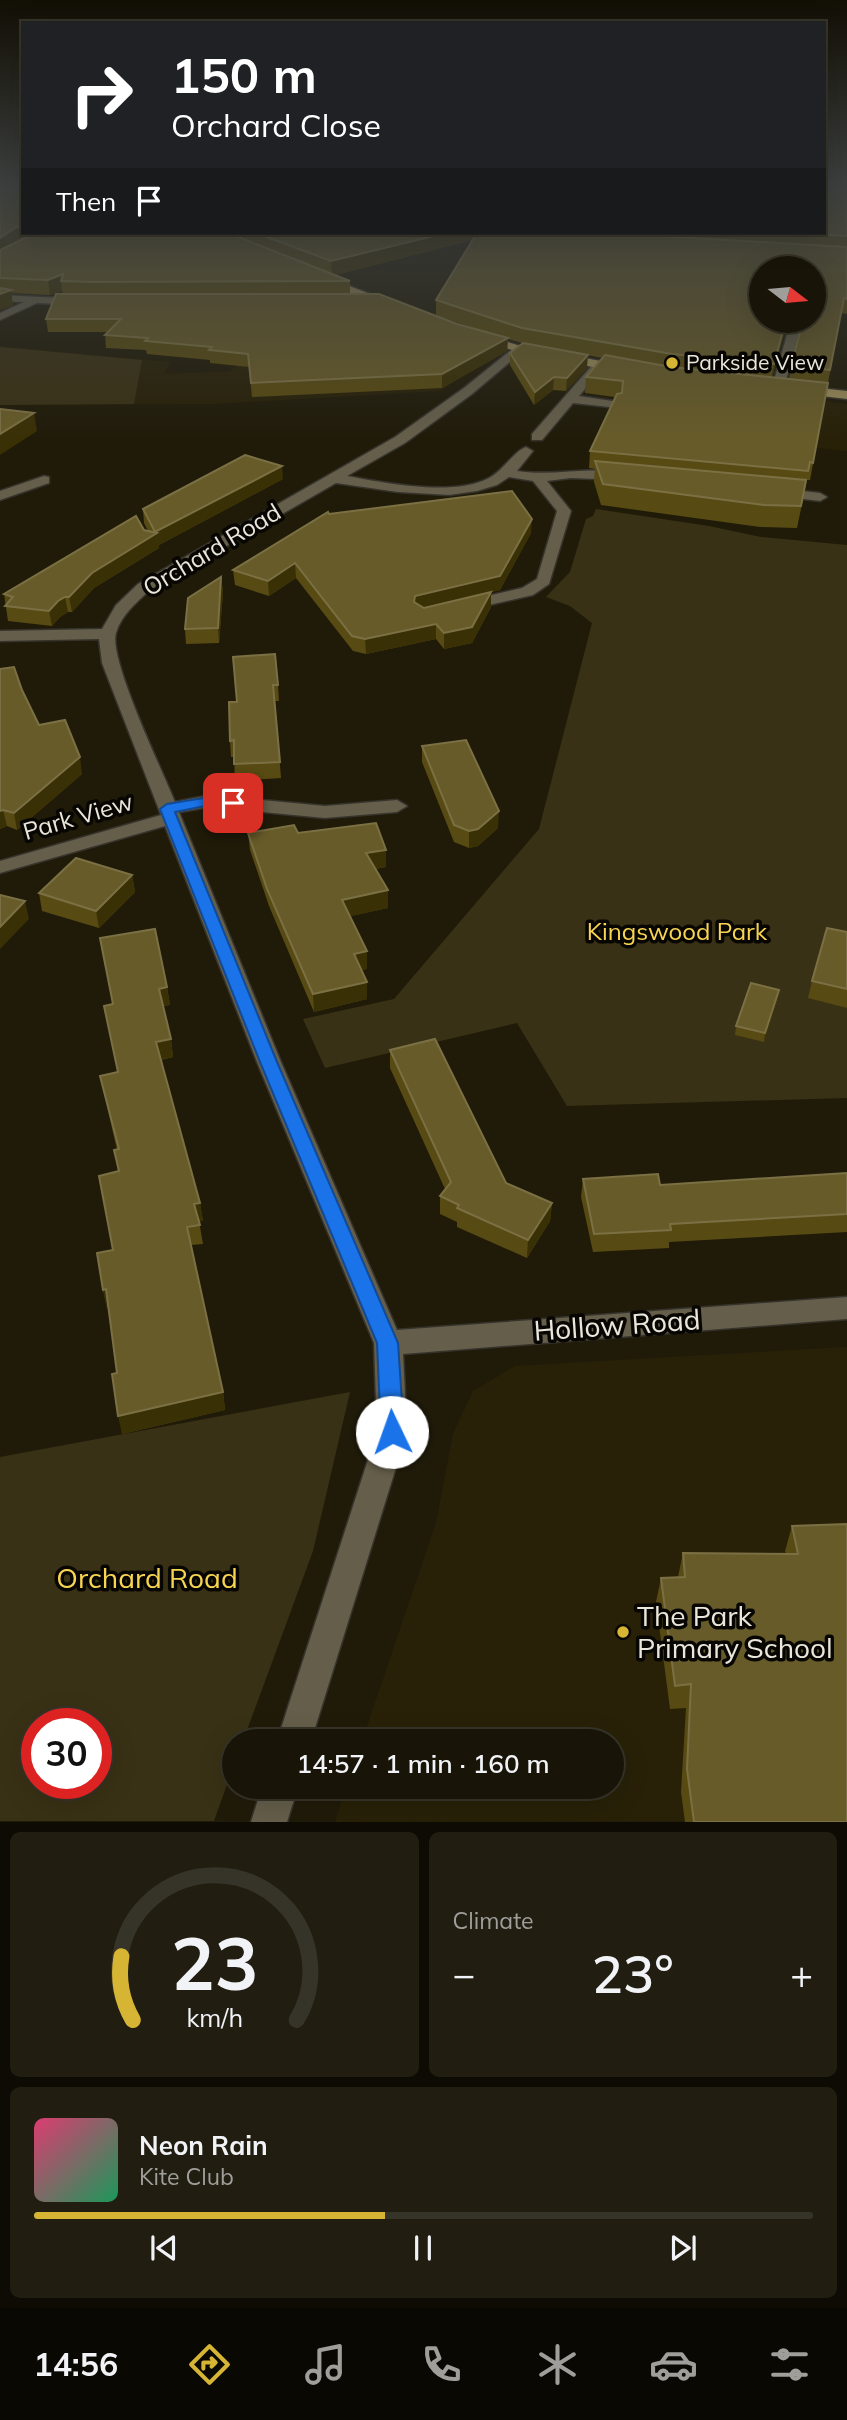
<!DOCTYPE html>
<meta charset="utf-8">
<style>
:root{--surface:#181407;--page:#211d11;--text:#f1f3f6;--muted:#9f9e9b;--line:#363328;--accent:#d6b534}
body{margin:0;font-family:Mulish,sans-serif;background:var(--page);color:var(--text);height:100vh;display:flex;flex-direction:column;font-size:26px;white-space:nowrap}
*{box-sizing:border-box;margin:0}
p{font-size:23px;color:var(--muted)}
.icon{flex:none;width:38px;height:38px;fill:none;stroke:currentColor;stroke-width:2;stroke-linecap:round;stroke-linejoin:round}
.map{position:relative;height:1822px;overflow:hidden}
.side{display:flex;flex-direction:column;gap:10px;padding:10px;background:#0d0b04;flex:1}
.side>*{flex:none}
.guide{position:absolute;left:21px;top:21px;width:805px;height:214px;border-radius:0px;box-shadow:0 7px 28px #0002,0 0 0 2px var(--line);background:#202124;color:#fff;overflow:hidden}
.needle{width:46px;rotate:106deg}
.controls{position:absolute;left:749px;top:256px;display:grid;gap:14px}
.controls a{display:grid;place-items:center;width:77px;height:77px;border-radius:50%;background:var(--surface);box-shadow:0 7px 28px #0002,0 0 0 2px var(--line);font-size:35px}
.speed{position:absolute;left:21px;top:1708px;display:flex;gap:14px;font-size:35px;font-weight:700;text-align:center}
.speed>*{display:grid;place-content:center;width:91px;height:91px;border-radius:50%;background:var(--surface);box-shadow:0 7px 28px #0002,0 0 0 2px var(--line);line-height:1}
.speed .limit{border:10px solid #d22;background:#fff;color:#111}
.pin{position:absolute;display:grid;place-items:center;width:60px;height:60px;color:#fff;margin:-30px;border-radius:14px;box-shadow:0 4px 10px #0006}
.me{position:absolute;width:77px;margin:-38px;rotate:357deg;stroke-linejoin:round;filter:drop-shadow(0 0 5px #0008)}
.turn{display:flex;align-items:center;gap:24px;height:147px;padding:0 35px;font-size:32px}
.turn .icon{width:91px;height:91px;stroke-width:2.5}
.turn b{display:block;font-size:49px;line-height:60px}
.then{display:flex;align-items:center;height:66px;padding:0 35px;background:#0003;gap:14px;font-size:26px}
.big{font-size:52px;font-weight:600;line-height:1.1}
.side .widget{flex:1;display:flex;flex-direction:column;justify-content:center;gap:10px;min-width:0;padding:0 24px;border-radius:10px;background:var(--page)}
.side .dial{align-items:center;gap:0}
.dial svg{height:182px;overflow:visible;fill:none;stroke:var(--line);stroke-width:7;stroke-linecap:round;text-anchor:middle}
.dial text{fill:var(--text);stroke:none}
.song{display:flex;align-items:center;gap:21px}
.cover{width:84px;height:84px;border-radius:10px;background:linear-gradient(135deg,hsl(340 70% 55%),hsl(150 70% 35%))}
.played{height:7px;border-radius:4px;background:linear-gradient(90deg,var(--accent) 45%,var(--line) 45%)}
.keys{display:flex;justify-content:space-around;direction:ltr}
.heat{display:flex;justify-content:space-between;align-items:center;font-size:38px;direction:ltr}
.side .tiles{flex:1;display:grid;gap:10px;grid-template-columns:1fr 1fr}
.widget:last-child{grid-column:span 2}
.trip{position:absolute;left:222px;top:1729px;width:402px;height:70px;border-radius:35px;background:var(--surface);box-shadow:0 7px 28px #0002,0 0 0 2px var(--line);font-weight:600;line-height:70px;text-align:center}
.tabs{display:flex;height:112px;justify-content:space-around;align-items:center;background:#0a0803;color:var(--muted)}
.tabs .icon{width:49px;height:49px}
.tabs .current{color:var(--accent)}
.tabs b{font-size:32px;color:var(--text)}
.map>svg:first-child{display:block}
.built{fill:#282108}
.green{fill:#393115;fill-rule:evenodd}
.lines{fill:none;stroke-linecap:round;stroke-linejoin:round}
.minor-casing{stroke:#36332c;stroke-width:3}
.major-casing{stroke:#36332c;stroke-width:3}
.minor{fill:#645e4a;fill-rule:evenodd}
.major{fill:#958756;fill-rule:evenodd}
.wall{fill:#574a13;fill-rule:evenodd}
.shaded-wall{fill:#3a3006}
.building{fill:#675b29;stroke:#7b7044;stroke-width:2}
.route{fill:#1a73e8;stroke:#114b97;stroke-width:2}
.poi-dot{fill:#d6b534;stroke:#080602;stroke-width:2.5}
.labels{text-anchor:middle;stroke-width:7;stroke-linejoin:round;paint-order:stroke}
.far-poi-label{font-size:21px;fill:#eae6db;stroke:#080602;text-anchor:start}
.street-label{font-size:24px;fill:#eae6db;stroke:#080602}
.park-label{font-size:24px;fill:#f8d551;stroke:#080602}
.near-street-label{font-size:28px;fill:#eae6db;stroke:#080602}
.near-park-label{font-size:28px;fill:#f8d551;stroke:#080602}
.near-poi-label{font-size:28px;fill:#eae6db;stroke:#080602;text-anchor:start}
</style>
<div class="map">
<svg width="847" height="1822" viewBox="0 0 847 1822">
<rect width="100%" height="100%" fill="#201b09"/>
<g class="built">
<polygon points="273,334 489,354 441,391 214,404 0,405 0,346 170,362 164,374 230,371"/>
<polygon points="802,398 847,404 847,451 789,445"/>
<polygon points="847,1347 847,1821 335,1822 346,1787 612,1787 612,1741 362,1741 436,1523 453,1434 473,1391 515,1366"/>
</g>
<g class="green">
<polygon points="0,347 142,360 134,404 0,405"/>
<polygon points="596,509 709,526 761,537 847,545 847,1098 567,1106 517,1023 325,1068 303,1019 394,999 539,829 592,623 570,606 546,597 570,572 586,519 593,516"/>
<path d="M350,1392l-37,159 -70,190h-9v24l-20,56h-214v-364zM37,1724h59v59h-59z"/>
</g>
<g class="lines">
<defs>
<g id="minor">
<polygon points="0,295 82,299 87,302 82,305 37,303 0,320 0,313 24,302 0,301"/>
<polygon points="791,320 802,320 784,388 778,392 772,388"/>
<path d="M515,347l10,2 -53,45 -67,49 -58,33c39,7 105,21 142,2 14,-7 25,-27 37,-31l7,4 -16,20c36,6 74,-6 110,2l2,3 -7,4 -51,-2 -24,3 24,30 -22,73 -16,11 -70,16 -8,-5 2,-3 65,-15 15,-9 20,-68 -24,-30 -24,-4 -12,8 -20,6 -28,4 -51,-3 -62,-9 -186,107c-13,12 -29,25 -34,43 -8,25 47,139 59,169l35,-7 115,11 72,-6 10,6 -10,6 -72,6 -115,-11 -31,5 102,250 116,268 450,-33v22l-444,35 4,78 -96,309h-34l100,-309 -3,-89 -117,-281 -92,-236 -165,47v-12l161,-46 -59,-152 -3,-24 -99,2v-10l102,-2 14,-24 22,-21 257,-147 69,-49z"/>
<polygon points="595,362 605,365 579,396 619,402 619,408 573,403 542,440 532,440 532,434"/>
<polygon points="44,476 49,477 49,483 0,500 0,491"/>
<polygon points="776,488 820,493 827,497 820,501 771,495 771,489"/>
<polygon points="262,1787 298,1787 287,1822 251,1822"/>
</g>
<g id="major">
<polygon points="326,277 391,302 392,304 383,306 322,282 321,280"/>
<polygon points="480,334 521,346 622,365 628,369 622,373 519,352 476,339 474,337"/>
<polygon points="800,386 847,391 847,399 796,393 796,387"/>
</g>
</defs>
<use href="#minor" class="minor-casing"/>
<use href="#major" class="major-casing"/>
<use href="#minor" class="minor"/>
<use href="#major" class="major"/>
</g>
<g class="wall">
<path d="M0,184l23,49h801l23,-49v130l-6,-1 -31,167h-3l-10,48 -37,-1 -159,-22 -7,-23 1,-13 -6,-1 1,-17 25,-54 -30,-4 1,-16 16,-19 -15,-3v13l-21,23 -13,-1 -19,15 -24,-40v-12l12,-10 -14,-4 -1,12 -65,37 -190,9 -3,-30 -39,-4v-3l-63,-6 -1,-4 -40,-2 -1,-13 2,-3h-59l-2,-13 17,-25 -1,-3 -12,4 -39,-2 2,12 -13,5zM473,240l-37,60v16l-86,-22v-13l-15,-6zM814,268v52l-23,46 -2,13 -17,-2 16,-57h-27zM437,316l52,17 -32,-9z"/>
<polygon points="283,479 159,545 159,548 94,588 72,612 68,612 60,617 52,626 8,621 4,594 144,530 148,531 144,523 143,509"/>
<polygon points="531,533 500,590 491,592 491,607 472,643 444,649 436,639 366,654 353,651 296,578 269,596 235,585 233,570"/>
<polygon points="221,577 223,592 219,643 186,644 185,629"/>
<polygon points="233,657 278,685 279,701 275,701 281,778 235,781 234,757 231,757 230,741 237,702"/>
<polygon points="22,690 39,725 82,774 17,830 7,826 0,829"/>
<polygon points="422,746 498,828 478,846 469,848 454,842 422,762"/>
<polygon points="248,833 298,833 386,850 386,867 375,869 388,890 388,908 350,916 367,969 361,970 367,982 367,999 314,1012 269,906 250,850"/>
<polygon points="132,875 135,892 99,928 42,911 39,893"/>
<polygon points="847,932 847,1008 808,998 812,981"/>
<polygon points="167,987 170,1005 163,1006 171,1039 173,1057 161,1060 200,1203 203,1221 199,1221 203,1244 191,1245 223,1392 225,1410 122,1434 117,1373 109,1308 107,1308 103,1290 113,1250 118,1171 114,1150 117,1150 100,1076 117,1072"/>
<polygon points="778,999 764,1042 735,1035 736,1026"/>
<polygon points="390,1050 506,1183 552,1203 550,1221 527,1258 457,1227 457,1222 440,1214 440,1196 445,1189 390,1068"/>
<polygon points="847,1173 847,1232 669,1242 669,1248 593,1252 581,1197 583,1179 660,1185"/>
<polygon points="847,1524 847,1822 685,1822 681,1792 686,1708 670,1709 656,1602 661,1578 678,1577 683,1553 786,1553 785,1551 792,1526"/>
</g>
<g class="shaded-wall">
<polygon points="23,225 23,233 40,233 0,254 0,238 15,228"/>
<polygon points="446,233 477,233 477,239 332,276 331,261"/>
<polygon points="63,274 61,281 62,291 50,295 48,280"/>
<polygon points="11,290 13,305 0,310 0,294"/>
<polygon points="786,320 788,320 771,381 774,364"/>
<polygon points="508,338 507,351 442,388 442,374"/>
<polygon points="588,355 587,368 566,391 567,378"/>
<polygon points="554,377 553,390 534,405 535,392"/>
<polygon points="34,413 37,431 0,455 0,434"/>
<polygon points="282,466 283,479 159,545 159,548 94,588 72,612 69,597 92,573 155,532"/>
<polygon points="532,519 531,533 500,590 415,611 414,602 415,596"/>
<polygon points="295,563 296,578 269,596 268,581"/>
<polygon points="221,577 223,592 219,643 218,628"/>
<polygon points="491,592 491,607 472,643 444,649 444,633"/>
<polygon points="65,597 68,612 60,617 52,626 49,611 58,601"/>
<polygon points="436,624 436,639 366,654 365,639"/>
<polygon points="80,757 82,774 17,830 14,813"/>
<polygon points="3,810 7,826 0,829 0,811"/>
<polygon points="499,811 498,828 478,846 469,848 469,831"/>
<polygon points="386,850 386,867 366,870 366,853"/>
<polygon points="132,875 135,892 99,928 96,911"/>
<polygon points="388,890 388,908 343,918 342,900"/>
<polygon points="25,901 29,919 0,949 0,927"/>
<polygon points="367,951 367,969 354,972 354,954"/>
<polygon points="367,982 367,999 314,1012 313,994"/>
<polygon points="167,987 170,1005 161,1006 159,989"/>
<polygon points="779,990 778,999 764,1042 765,1033"/>
<polygon points="171,1039 173,1057 158,1060 156,1042"/>
<polygon points="200,1203 203,1221 197,1222 194,1204"/>
<polygon points="552,1203 550,1221 527,1258 528,1240"/>
<polygon points="106,1289 110,1307 107,1308 103,1290"/>
<polygon points="223,1392 225,1410 122,1434 118,1416"/>
</g>
<g class="building">
<polygon points="0,184 23,184 23,225 15,228 0,238"/>
<polygon points="824,184 847,184 847,236 791,233 824,233"/>
<polygon points="35,233 228,233 350,281 92,282 61,281 63,274 48,280 0,278 0,250"/>
<polygon points="256,233 446,233 331,261"/>
<polygon points="477,233 607,233 847,247 847,299 844,298 830,370 791,366 803,320 814,320 814,268 761,268 761,320 786,320 774,364 672,354 522,328 436,300"/>
<polygon points="0,288 11,290 0,294"/>
<polygon points="56,294 379,294 457,324 508,338 442,374 251,383 248,354 209,350 212,347 145,341 148,338 105,335 121,319 46,319"/>
<polygon points="523,343 588,355 567,378 554,377 535,392 510,353"/>
<polygon points="605,355 671,367 828,383 813,463 810,462 808,471 590,451 617,394 622,393 623,381 586,377"/>
<polygon points="0,409 34,413 0,434"/>
<polygon points="245,455 282,466 155,532 143,509"/>
<polygon points="595,461 806,480 801,506 764,505 603,484"/>
<polygon points="512,491 532,519 500,576 415,596 414,602 424,608 491,592 472,627 444,633 436,624 365,639 352,636 295,563 268,581 233,570 328,512 329,514"/>
<polygon points="136,516 144,530 157,533 92,573 69,597 65,597 58,601 49,611 5,606 13,597 4,594"/>
<polygon points="221,577 218,628 185,629 188,598"/>
<polygon points="275,654 278,685 273,685 280,762 234,764 234,740 230,741 229,702 237,702 233,657"/>
<polygon points="14,667 22,690 39,725 65,720 80,757 14,813 3,810 0,811 0,669"/>
<polygon points="466,740 499,811 478,829 469,831 454,825 422,746"/>
<polygon points="376,823 386,850 366,853 388,890 342,900 367,951 354,954 367,982 313,994 267,889 248,833 294,825 298,833"/>
<polygon points="76,858 132,875 96,911 39,893"/>
<polygon points="0,895 25,901 0,927"/>
<polygon points="827,928 847,932 847,989 812,981"/>
<polygon points="155,929 167,987 159,989 171,1039 156,1042 200,1203 194,1204 200,1225 187,1227 223,1392 118,1416 112,1374 117,1373 106,1289 103,1290 97,1253 113,1250 99,1176 119,1171 114,1150 119,1149 100,1076 118,1072 104,1006 113,1004 100,938"/>
<polygon points="751,983 779,990 765,1033 736,1026"/>
<polygon points="435,1039 506,1183 552,1203 528,1240 457,1208 459,1205 440,1196 451,1182 390,1050"/>
<polygon points="847,1173 847,1214 670,1224 671,1230 594,1234 583,1179 658,1174 660,1185"/>
<polygon points="847,1524 847,1822 694,1822 687,1769 691,1684 675,1686 661,1578 685,1577 683,1553 798,1554 792,1526"/>
</g>
<linearGradient id="sky" x2="0" y2="1"><stop stop-color="#120f05"/><stop offset="0.42" stop-color="#3c3f3e"/><stop offset="1" stop-color="#3c3f3e" stop-opacity="0"/></linearGradient>
<rect width="847" height="439" fill="url(#sky)"/>
<polygon class="route" points="210,797 233,799 240,803 233,808 210,805 175,812 277,1062 398,1343 404,1432 400,1439 392,1442 384,1439 381,1432 377,1343 260,1062 160,809 167,804"/>
<g class="poi-dot">
<circle cx="672" cy="363" r="7"/>
<circle cx="623" cy="1632" r="7"/>
</g>
<g class="labels">
<g class="far-poi-label">
<text x="686" y="370">Parkside View</text>
</g>
<g class="street-label">
<text transform="translate(212 550) rotate(-31)" y="8">Orchard Road</text>
<text transform="translate(78 817) rotate(-16)" y="8">Park View</text>
</g>
<g class="park-label">
<text x="677" y="940">Kingswood Park</text>
</g>
<g class="near-street-label">
<text transform="translate(617 1325) rotate(-4)" y="10">Hollow Road</text>
</g>
<g class="near-park-label">
<text x="147" y="1588">Orchard Road</text>
</g>
<g class="near-poi-label">
<text x="637" y="1626">The Park<tspan x="637" dy="32">Primary School</tspan></text>
</g>
</g>
</svg>
<div class="controls">
<a><svg class="needle" viewBox="-14 -14 28 28"><path d="M0-13l5 13h-10z" fill="#e53935"/><path d="M0 13l5-13h-10z" fill="#9f9e9b"/></svg></a>
</div>
<div class="speed"><div class="limit">30</div></div>
<div class="pin" style="left:233px;top:803px;background:#d93025"><svg class="icon" aria-label="arrive" viewBox="0 0 24 24"><path d="M6 21V4h12l-3 4 3 4H6"/></svg></div>
<svg class="me" style="left:392px;top:1432px" viewBox="-20 -20 40 40"><circle r="19" fill="#fff"/><path d="M0-13L10 11 0 6-10 11z" fill="#1a73e8"/></svg>
<div class="trip">14:57 · 1 min · 160 m</div>
<div class="guide">
<div class="turn"><svg class="icon" aria-label="right" viewBox="0 0 24 24"><path d="M7 20v-9h11M14 6l5 5-5 5"/></svg><div><b>150 m</b>Orchard Close</div></div>
<div class="then">Then<svg class="icon" aria-label="arrive" viewBox="0 0 24 24"><path d="M6 21V4h12l-3 4 3 4H6"/></svg></div>
</div>
</div>
<section class="side">
<div class="tiles">
<div class="widget dial"><svg viewBox="0 0 100 80">
<path d="M14 69A42 42 0 1 1 86 69"/>
<path d="M14 69A42 42 0 0 1 9 41" stroke="#d6b534"/>
<text x="50" y="56" font-size="32" font-weight="700">23</text>
<text x="50" y="72" font-size="11">km/h</text>
</svg></div>
<div class="widget"><p>Climate</p>
<div class="heat"><a>−</a><b class="big">23°</b><a>+</a></div>
</div>
<div class="widget">
<div class="song"><i class="cover"></i><div><b>Neon Rain</b><p>Kite Club</p></div></div>
<div class="played"></div>
<div class="keys"><svg class="icon" aria-label="previous" viewBox="0 0 24 24"><path d="M18 5L8 12l10 7zM5 5v14"/></svg><svg class="icon" aria-label="pause" viewBox="0 0 24 24"><path d="M8 5v14M16 5v14"/></svg><svg class="icon" aria-label="next" viewBox="0 0 24 24"><path d="M6 5l10 7-10 7zM19 5v14"/></svg></div>
</div>
</div>
</section>
<nav class="tabs">
<b>14:56</b>
<svg class="icon current" aria-label="directions" viewBox="0 0 24 24"><path d="M12 3l9 9-9 9-9-9zM9 14v-3h6M13 9l2 2-2 2"/></svg>
<svg class="icon" aria-label="music" viewBox="0 0 24 24"><path d="M9 18V5l10-2v13"/><circle cx="6" cy="18" r="3"/><circle cx="16" cy="16" r="3"/></svg>
<svg class="icon" aria-label="phone" viewBox="0 0 24 24"><path d="M5 4h4l2 5-3 2q2 4 5 5l2-3 5 2v4C11 20 4 13 5 4z"/></svg>
<svg class="icon" aria-label="climate" viewBox="0 0 24 24"><path d="M12 3v18M4 7l16 10M4 17L20 7"/></svg>
<svg class="icon" aria-label="car" viewBox="0 0 24 24"><path d="M5 17H2v-5l4-1 3-4h7l3 4 3 1v5h-3M9 17h6M6 11h13"/><circle cx="7" cy="17" r="2"/><circle cx="17" cy="17" r="2"/></svg>
<svg class="icon" aria-label="filters" viewBox="0 0 24 24"><path d="M4 7h16M4 17h16"/><circle cx="9" cy="7" r="2"/><circle cx="15" cy="17" r="2"/></svg>
</nav>
